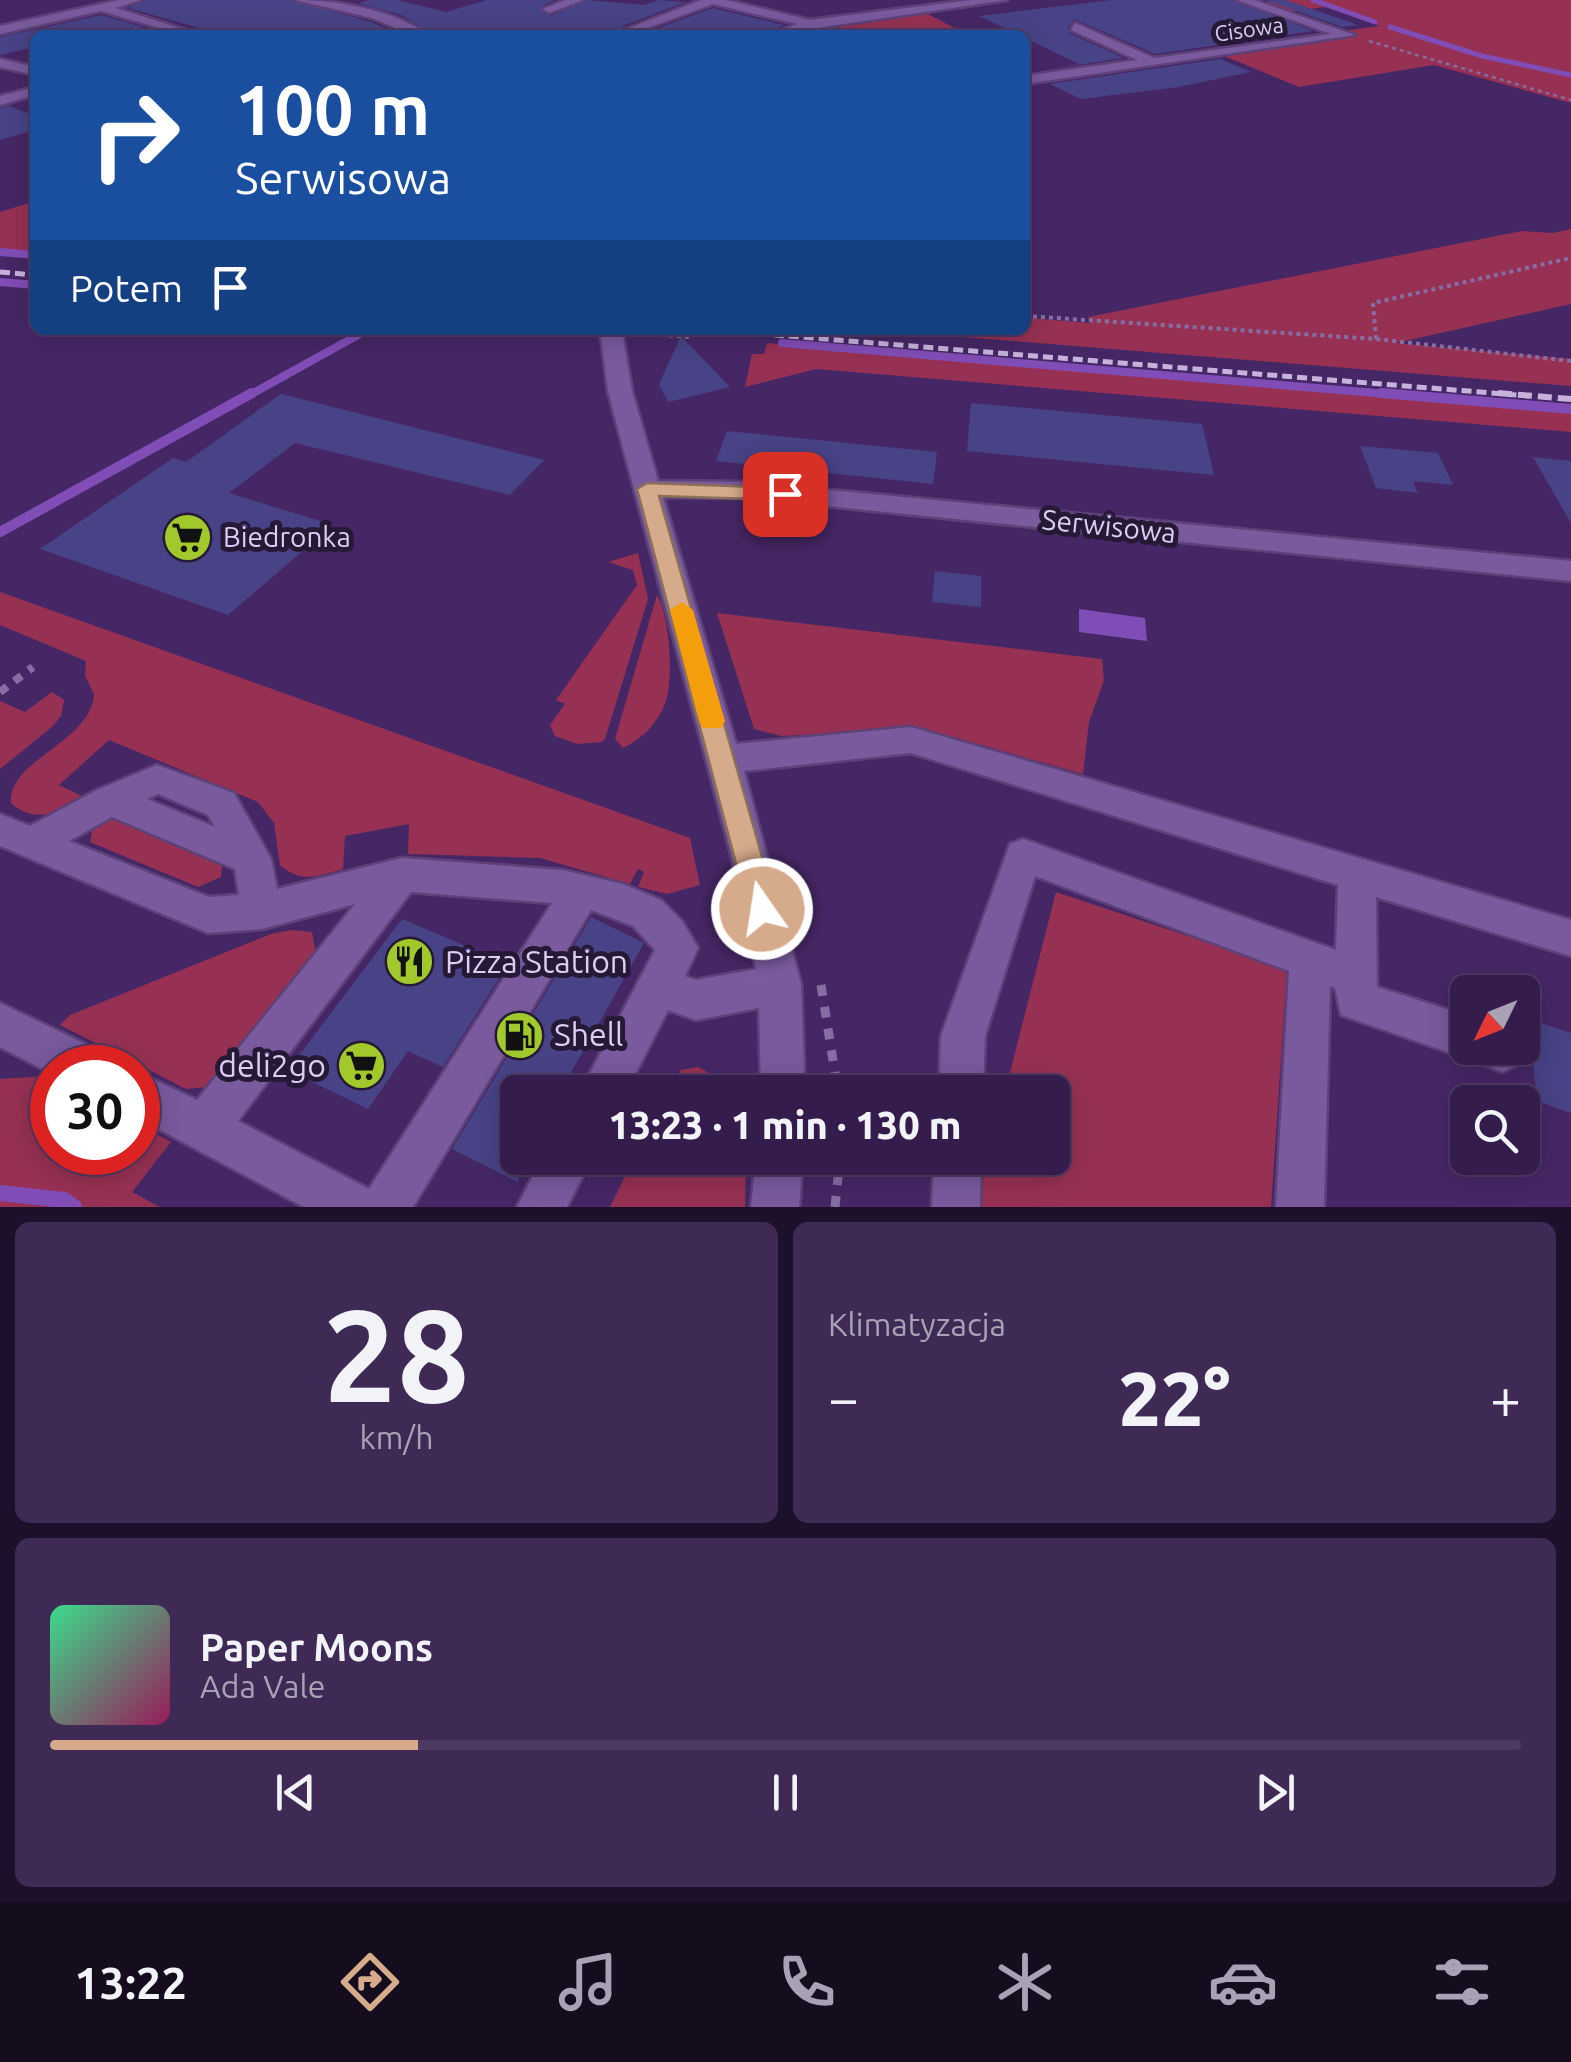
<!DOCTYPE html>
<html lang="pl">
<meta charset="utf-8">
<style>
:root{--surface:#341d4c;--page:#3f2a56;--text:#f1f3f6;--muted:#a9a2b5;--line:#4e3b64;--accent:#d6ab8b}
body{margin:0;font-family:Ubuntu,sans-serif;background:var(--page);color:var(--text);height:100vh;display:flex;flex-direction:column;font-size:38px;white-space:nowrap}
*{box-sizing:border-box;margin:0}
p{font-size:32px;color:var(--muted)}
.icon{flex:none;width:55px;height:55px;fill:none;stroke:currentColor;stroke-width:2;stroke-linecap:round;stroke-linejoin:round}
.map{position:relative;height:1207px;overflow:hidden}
.sheet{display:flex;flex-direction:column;gap:15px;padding:15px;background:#1d102a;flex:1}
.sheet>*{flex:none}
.top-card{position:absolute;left:30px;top:30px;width:1000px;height:305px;border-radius:15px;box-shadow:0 5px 25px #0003,0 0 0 2px var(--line);background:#1a4fa0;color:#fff;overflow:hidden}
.needle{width:65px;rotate:227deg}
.buttons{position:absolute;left:1450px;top:975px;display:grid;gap:20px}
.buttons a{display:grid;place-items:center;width:90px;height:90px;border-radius:15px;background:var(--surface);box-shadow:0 5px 25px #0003,0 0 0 2px var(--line);font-size:50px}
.speed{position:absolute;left:30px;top:1045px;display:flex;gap:20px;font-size:50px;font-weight:700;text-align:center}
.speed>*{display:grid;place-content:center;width:130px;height:130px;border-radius:50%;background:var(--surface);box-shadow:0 5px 25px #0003,0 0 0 2px var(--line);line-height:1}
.speed .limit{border:15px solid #d22;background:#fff;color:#111}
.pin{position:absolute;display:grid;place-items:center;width:85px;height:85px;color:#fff;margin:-42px;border-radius:20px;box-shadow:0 5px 15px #0006}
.me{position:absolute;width:110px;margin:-55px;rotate:347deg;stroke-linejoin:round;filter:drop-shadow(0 0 8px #0008)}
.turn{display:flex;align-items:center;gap:35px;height:210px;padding:0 40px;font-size:45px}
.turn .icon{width:130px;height:130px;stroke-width:2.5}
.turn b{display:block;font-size:70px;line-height:85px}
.then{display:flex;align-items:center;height:95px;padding:0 40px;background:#0003;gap:20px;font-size:38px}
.big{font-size:75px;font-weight:800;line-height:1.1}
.sheet .card{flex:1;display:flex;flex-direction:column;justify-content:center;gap:15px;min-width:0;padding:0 35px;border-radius:15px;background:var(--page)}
.sheet .dial{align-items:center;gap:0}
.dial b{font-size:130px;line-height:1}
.song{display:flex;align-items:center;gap:30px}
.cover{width:120px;height:120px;border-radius:15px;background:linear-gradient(135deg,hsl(150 70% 55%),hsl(330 70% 35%))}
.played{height:10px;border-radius:5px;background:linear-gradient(90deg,var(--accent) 25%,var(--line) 25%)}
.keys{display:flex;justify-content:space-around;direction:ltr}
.heat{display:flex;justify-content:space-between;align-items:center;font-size:55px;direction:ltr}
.sheet .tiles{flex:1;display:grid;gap:15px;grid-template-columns:1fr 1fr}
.card:last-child{grid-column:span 2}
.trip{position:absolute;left:500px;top:1075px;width:570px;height:100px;border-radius:15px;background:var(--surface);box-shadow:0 5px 25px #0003,0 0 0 2px var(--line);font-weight:800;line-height:100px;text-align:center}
.tabs{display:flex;height:160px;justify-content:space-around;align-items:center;background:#150c1e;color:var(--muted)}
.tabs .icon{width:70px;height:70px}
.tabs .active{color:var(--accent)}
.tabs b{font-size:45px;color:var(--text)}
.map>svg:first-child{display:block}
.green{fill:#963153}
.water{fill:#804db6}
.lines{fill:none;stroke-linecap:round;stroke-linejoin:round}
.stream-far3{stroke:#804db6;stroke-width:5}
.stream-far2{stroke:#804db6;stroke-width:8}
.stream-far1{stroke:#804db6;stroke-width:10}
.stream{stroke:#804db6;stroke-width:16}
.building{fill:#484386}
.minor-casing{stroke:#5d4178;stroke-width:5}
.path-far3{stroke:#866ea2;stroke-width:2.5;stroke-dasharray:4 4;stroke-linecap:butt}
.path-far2{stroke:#866ea2;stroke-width:4;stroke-dasharray:4 4;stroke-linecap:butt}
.path-far1{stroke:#866ea2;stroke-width:8;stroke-dasharray:9 9;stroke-linecap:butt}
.path{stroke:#866ea2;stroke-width:9;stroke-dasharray:11 11;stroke-linecap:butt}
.minor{fill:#785a9d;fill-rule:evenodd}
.rail-far1{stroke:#c5b3dc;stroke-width:5;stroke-dasharray:10 5;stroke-linecap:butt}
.rail{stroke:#c5b3dc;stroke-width:6;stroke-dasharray:14 6;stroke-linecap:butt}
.route{fill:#d6ab8b;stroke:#8b6f5a;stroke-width:2.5}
.slow{fill:#f59e0b}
.labels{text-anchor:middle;stroke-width:10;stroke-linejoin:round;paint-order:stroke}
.far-street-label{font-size:22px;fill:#dccdf2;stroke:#261936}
.street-label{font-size:28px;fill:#dccdf2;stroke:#261936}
.poi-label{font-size:28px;fill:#dccdf2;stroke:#261936;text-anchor:start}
.near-poi-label{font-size:32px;fill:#dccdf2;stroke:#261936;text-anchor:start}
</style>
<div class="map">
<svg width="1571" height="1207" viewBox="0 0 1571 1207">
<rect width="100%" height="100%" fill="#462766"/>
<g class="green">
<polygon points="1286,0 1310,0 1362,18 1317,0 1571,0 1571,103 1434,65 1299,87 1222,55 1353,36 1342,31 1380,26 1326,7 1287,12 1258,3"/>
<polygon points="922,11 968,35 863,35 831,25"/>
<polygon points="35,201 35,256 0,253 0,212"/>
<polygon points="1571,229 1571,304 1396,343 1571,359 1571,386 875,330 1025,330 1025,318 1092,323 1088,317 1522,231 1553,233"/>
<polygon points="767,343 1571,404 1571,432 816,369 745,387 752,354 764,354"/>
<polygon points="638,553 648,599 605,739 602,742 577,744 555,736 550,725 565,704 556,700 637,585 633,570 608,562"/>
<path d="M0,592l690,246 10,47 -33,9 -29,-7 6,-15 -6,-3 -8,15 -90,-26 -132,-4 1,-30 -64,12 -2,33c-24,7 -42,15 -63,-4l-6,-42 -16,-21 -149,-62 -50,45 29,14c-26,13 -53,26 -77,4 -4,-43 80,-60 83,-109l-9,-18 1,-15 -86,-36z"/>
<path d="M657,595c13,22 17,85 8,109 -9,21 -22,34 -42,44l-8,-9z"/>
<polygon points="717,613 1102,659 1104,680 1089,722 1083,774 925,729 781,736 754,729"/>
<polygon points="52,692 64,700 61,716 53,726 0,769 0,701 25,712"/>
<polygon points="113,816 222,863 221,877 198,887 90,842 93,826"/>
<polygon points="1056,892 1287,969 1271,1207 976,1207 989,1158 1052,1158 1052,1092 1005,1092"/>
<polygon points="291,930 312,932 316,954 207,1087 186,1089 60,1025 70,1015 271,934"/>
<polygon points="698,1067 720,1079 730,1092 667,1092 681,1070"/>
<polygon points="46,1076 52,1079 52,1152 138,1152 138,1124 171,1142 132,1192 160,1207 0,1207 0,1079"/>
<polygon points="634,1158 746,1158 745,1207 610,1207"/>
</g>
<polygon class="water" points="1079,609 1145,618 1147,641 1079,632"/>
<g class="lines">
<g class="stream-far3">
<polyline points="1313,0 1375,22"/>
<polyline points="1390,27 1482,56 1571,75"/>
<polyline points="764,35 774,31"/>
</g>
<g class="stream-far2">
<polyline points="0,252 35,255"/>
<polyline points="0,282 35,285"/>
<polyline points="782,343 1411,396"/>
<polyline points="248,396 367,330"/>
</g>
<g class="stream-far1">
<polyline points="1381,393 1571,409"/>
<polyline points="0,532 252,393"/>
</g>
<polyline class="stream" points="0,1193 64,1200 74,1207"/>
</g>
<g class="building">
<polygon points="145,0 291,0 371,22 402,35 224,35 128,8"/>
<polygon points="369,0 397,0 446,12 487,0 555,0 540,7 550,16 587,0 644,5 658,0 686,2 623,26 621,32 628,35 433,35 401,15 358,3"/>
<polygon points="1112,0 1233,0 1313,31 1155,54 1074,19 1068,28 1069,33 1124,58 1043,70 1079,64 979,16"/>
<polygon points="1265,0 1286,0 1358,25 1343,27"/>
<polygon points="713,8 784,25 765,35 639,35"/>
<polygon points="101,15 143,27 115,34 35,35 35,47 0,55 0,37"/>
<polygon points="1220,59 1251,72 1178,87 1081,99 1050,84"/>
<polygon points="9,106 35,116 35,130 0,140 0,108"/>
<polygon points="681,336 730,387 668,402 659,384"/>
<polygon points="281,394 544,460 510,495 295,443 229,493 333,525 228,615 40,549 173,458 186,462"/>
<polygon points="971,403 1202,424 1214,475 967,451"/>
<polygon points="727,431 937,452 933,484 716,461"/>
<polygon points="1360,446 1438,453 1453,485 1413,481 1418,493 1376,488"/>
<polygon points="1533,457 1571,461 1571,523"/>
<polygon points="935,571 981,576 981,607 932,602"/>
<polygon points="591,917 644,943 560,1092 518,1092 518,1182 452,1149"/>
<polygon points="402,919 508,964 443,1067 408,1051 368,1109 288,1070"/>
<polygon points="1529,1019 1571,1033 1571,1113 1537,1101"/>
</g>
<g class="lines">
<defs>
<g id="minor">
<polygon points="119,0 141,0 116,8 202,35 183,35 101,11 0,34 0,26"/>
<path d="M295,0c43,0 99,10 134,35h-17l-40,-17z"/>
<polygon points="565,0 583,0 549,13 543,9"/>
<polygon points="701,0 726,0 810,20 971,0 1007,0 769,35 797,24 713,4 634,33 624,30"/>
<polygon points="1237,0 1254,0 1355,35 1025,84 1025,76 1137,60 1071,30 1075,23 1154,58 1331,34"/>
<polygon points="0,59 35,67 35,75 0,67"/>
<polygon points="35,87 35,95 0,105 0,96"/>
<path d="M600,330h22l10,61 26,90 88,1 825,79v20l-825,-83 -83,-1 73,247 175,-17 660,193v36l-195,-59 1,90 91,29v32l54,-1 -5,18 -15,7 -22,-9 -4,-7 -8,3 -127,-44 -6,-27 -5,-2 -6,221h-48l13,-236 -254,-95 -50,160 -2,56h-44l2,-56 69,-192 13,-5 313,111 2,-65 -427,-132 -167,18 57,213 4,108h-44l-2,-84 -63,12 -28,-10 -42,82h-46l75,-142 -22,-24 -42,-16 -178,297h-109l-166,-89v-46l59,28 158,-196 -93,25 -54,4 -208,-87v-32l30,12 67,-36 60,-25 77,28 37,66 6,30 125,-31 160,12 61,14 38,16 21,21 16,27 -13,28 11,4 60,-11 -26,-119 -122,-459zM158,794l50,21 7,12 -68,-28zM112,817l123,52 4,26 -30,2 -140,-56zM411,892l141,11 -183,286 -131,-68z"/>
<polygon points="0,1003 102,1052 108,1068 52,1068 52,1074 0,1047"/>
<polygon points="542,1158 592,1158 567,1207 517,1207"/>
<polygon points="756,1158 803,1158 799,1207 751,1207"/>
<polygon points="934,1158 981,1158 980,1207 932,1207"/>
</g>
</defs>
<use href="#minor" class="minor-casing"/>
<polyline class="path-far3" points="1369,41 1571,100"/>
<g class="path-far2">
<polyline points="1025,316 1376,339 1571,361"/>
<polyline points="637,333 689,337"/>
<polyline points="1376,339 1373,303 1571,258"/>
</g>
<polyline class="path-far1" points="0,692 33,667"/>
<g class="path">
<polyline points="821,985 838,1092"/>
<polyline points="835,1207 840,1158"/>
</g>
<use href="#minor" class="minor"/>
<g class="rail-far1">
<polyline points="0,272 35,275"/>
<polyline points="714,330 1529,396"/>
</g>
<polyline class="rail" points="1498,393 1571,399"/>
</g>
<polygon class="route" points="647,483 785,488 795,494 785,500 659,496 777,909 773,918 762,922 752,918 748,909 637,489"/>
<polygon class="slow" points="682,602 693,610 725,721 721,728 703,728 699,721 670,610"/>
<defs>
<symbol id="supermarket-disc" viewBox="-11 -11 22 22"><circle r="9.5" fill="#a1c92b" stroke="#261936"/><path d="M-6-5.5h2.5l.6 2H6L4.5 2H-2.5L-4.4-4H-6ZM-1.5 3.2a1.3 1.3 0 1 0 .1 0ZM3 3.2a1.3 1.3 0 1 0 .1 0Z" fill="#111"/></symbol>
<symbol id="restaurant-disc" viewBox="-11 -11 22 22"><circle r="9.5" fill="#a1c92b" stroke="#261936"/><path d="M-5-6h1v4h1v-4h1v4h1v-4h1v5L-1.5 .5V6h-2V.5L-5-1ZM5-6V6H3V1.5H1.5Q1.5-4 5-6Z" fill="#111"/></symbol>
<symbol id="fuel-disc" viewBox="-11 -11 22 22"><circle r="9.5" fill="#a1c92b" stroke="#261936"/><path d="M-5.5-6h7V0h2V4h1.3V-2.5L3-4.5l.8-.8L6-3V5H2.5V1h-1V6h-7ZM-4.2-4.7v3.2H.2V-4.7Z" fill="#111"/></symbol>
</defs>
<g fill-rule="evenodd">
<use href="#supermarket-disc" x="160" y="510" width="55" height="55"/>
<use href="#restaurant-disc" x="382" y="934" width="55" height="55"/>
<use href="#fuel-disc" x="492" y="1008" width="55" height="55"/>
<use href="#supermarket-disc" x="334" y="1038" width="55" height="55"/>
</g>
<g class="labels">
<g class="far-street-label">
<text transform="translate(1249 29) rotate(-8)" y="8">Cisowa</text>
</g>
<g class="street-label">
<text transform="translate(1109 526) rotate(6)" y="10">Serwisowa</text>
</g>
<g class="poi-label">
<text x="223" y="547">Biedronka</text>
</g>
<g class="near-poi-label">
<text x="445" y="973">Pizza Station</text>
<text x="554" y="1046">Shell</text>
<text x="326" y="1077" text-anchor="end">deli2go</text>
</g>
</g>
</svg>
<div class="buttons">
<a><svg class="needle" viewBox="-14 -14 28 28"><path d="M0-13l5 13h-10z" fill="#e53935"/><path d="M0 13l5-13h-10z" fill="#a9a2b5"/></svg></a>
<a><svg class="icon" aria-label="search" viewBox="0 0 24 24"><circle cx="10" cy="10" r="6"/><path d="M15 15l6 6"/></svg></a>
</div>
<div class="speed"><div class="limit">30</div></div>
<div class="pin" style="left:785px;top:494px;background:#d93025"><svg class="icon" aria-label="arrive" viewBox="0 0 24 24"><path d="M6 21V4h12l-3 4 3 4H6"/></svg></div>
<svg class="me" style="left:762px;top:909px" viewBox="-20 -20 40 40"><circle r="17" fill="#d6ab8b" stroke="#fff" stroke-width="3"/><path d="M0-11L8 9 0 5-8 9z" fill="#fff"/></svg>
<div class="trip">13:23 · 1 min · 130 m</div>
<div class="top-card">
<div class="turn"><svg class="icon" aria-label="right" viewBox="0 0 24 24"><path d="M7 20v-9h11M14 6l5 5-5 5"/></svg><div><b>100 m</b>Serwisowa</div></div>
<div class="then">Potem<svg class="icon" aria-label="arrive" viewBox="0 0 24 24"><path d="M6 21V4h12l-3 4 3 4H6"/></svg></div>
</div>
</div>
<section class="sheet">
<div class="tiles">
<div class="card dial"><b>28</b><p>km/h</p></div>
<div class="card"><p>Klimatyzacja</p>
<div class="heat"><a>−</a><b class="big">22°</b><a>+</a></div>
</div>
<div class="card">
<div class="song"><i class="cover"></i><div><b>Paper Moons</b><p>Ada Vale</p></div></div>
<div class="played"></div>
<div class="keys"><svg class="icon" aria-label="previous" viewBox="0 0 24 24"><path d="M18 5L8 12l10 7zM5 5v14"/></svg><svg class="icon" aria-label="pause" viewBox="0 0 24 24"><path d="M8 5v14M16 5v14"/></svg><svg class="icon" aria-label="next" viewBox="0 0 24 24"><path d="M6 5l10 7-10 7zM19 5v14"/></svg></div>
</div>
</div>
</section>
<nav class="tabs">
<b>13:22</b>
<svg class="icon active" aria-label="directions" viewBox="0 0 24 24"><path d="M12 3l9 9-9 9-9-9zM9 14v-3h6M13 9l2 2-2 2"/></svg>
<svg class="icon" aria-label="music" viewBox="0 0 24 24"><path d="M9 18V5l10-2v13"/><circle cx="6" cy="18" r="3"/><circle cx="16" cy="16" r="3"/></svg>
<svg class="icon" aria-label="phone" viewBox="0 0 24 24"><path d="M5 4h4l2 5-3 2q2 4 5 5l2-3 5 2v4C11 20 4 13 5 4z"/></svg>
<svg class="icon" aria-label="climate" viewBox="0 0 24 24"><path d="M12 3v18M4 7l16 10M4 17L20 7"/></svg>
<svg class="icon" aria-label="car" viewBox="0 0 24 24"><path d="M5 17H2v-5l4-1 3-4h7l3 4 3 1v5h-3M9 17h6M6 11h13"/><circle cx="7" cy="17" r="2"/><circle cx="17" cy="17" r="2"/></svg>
<svg class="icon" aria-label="filters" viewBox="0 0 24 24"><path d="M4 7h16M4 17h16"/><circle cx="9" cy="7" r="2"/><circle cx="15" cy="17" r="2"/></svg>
</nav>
